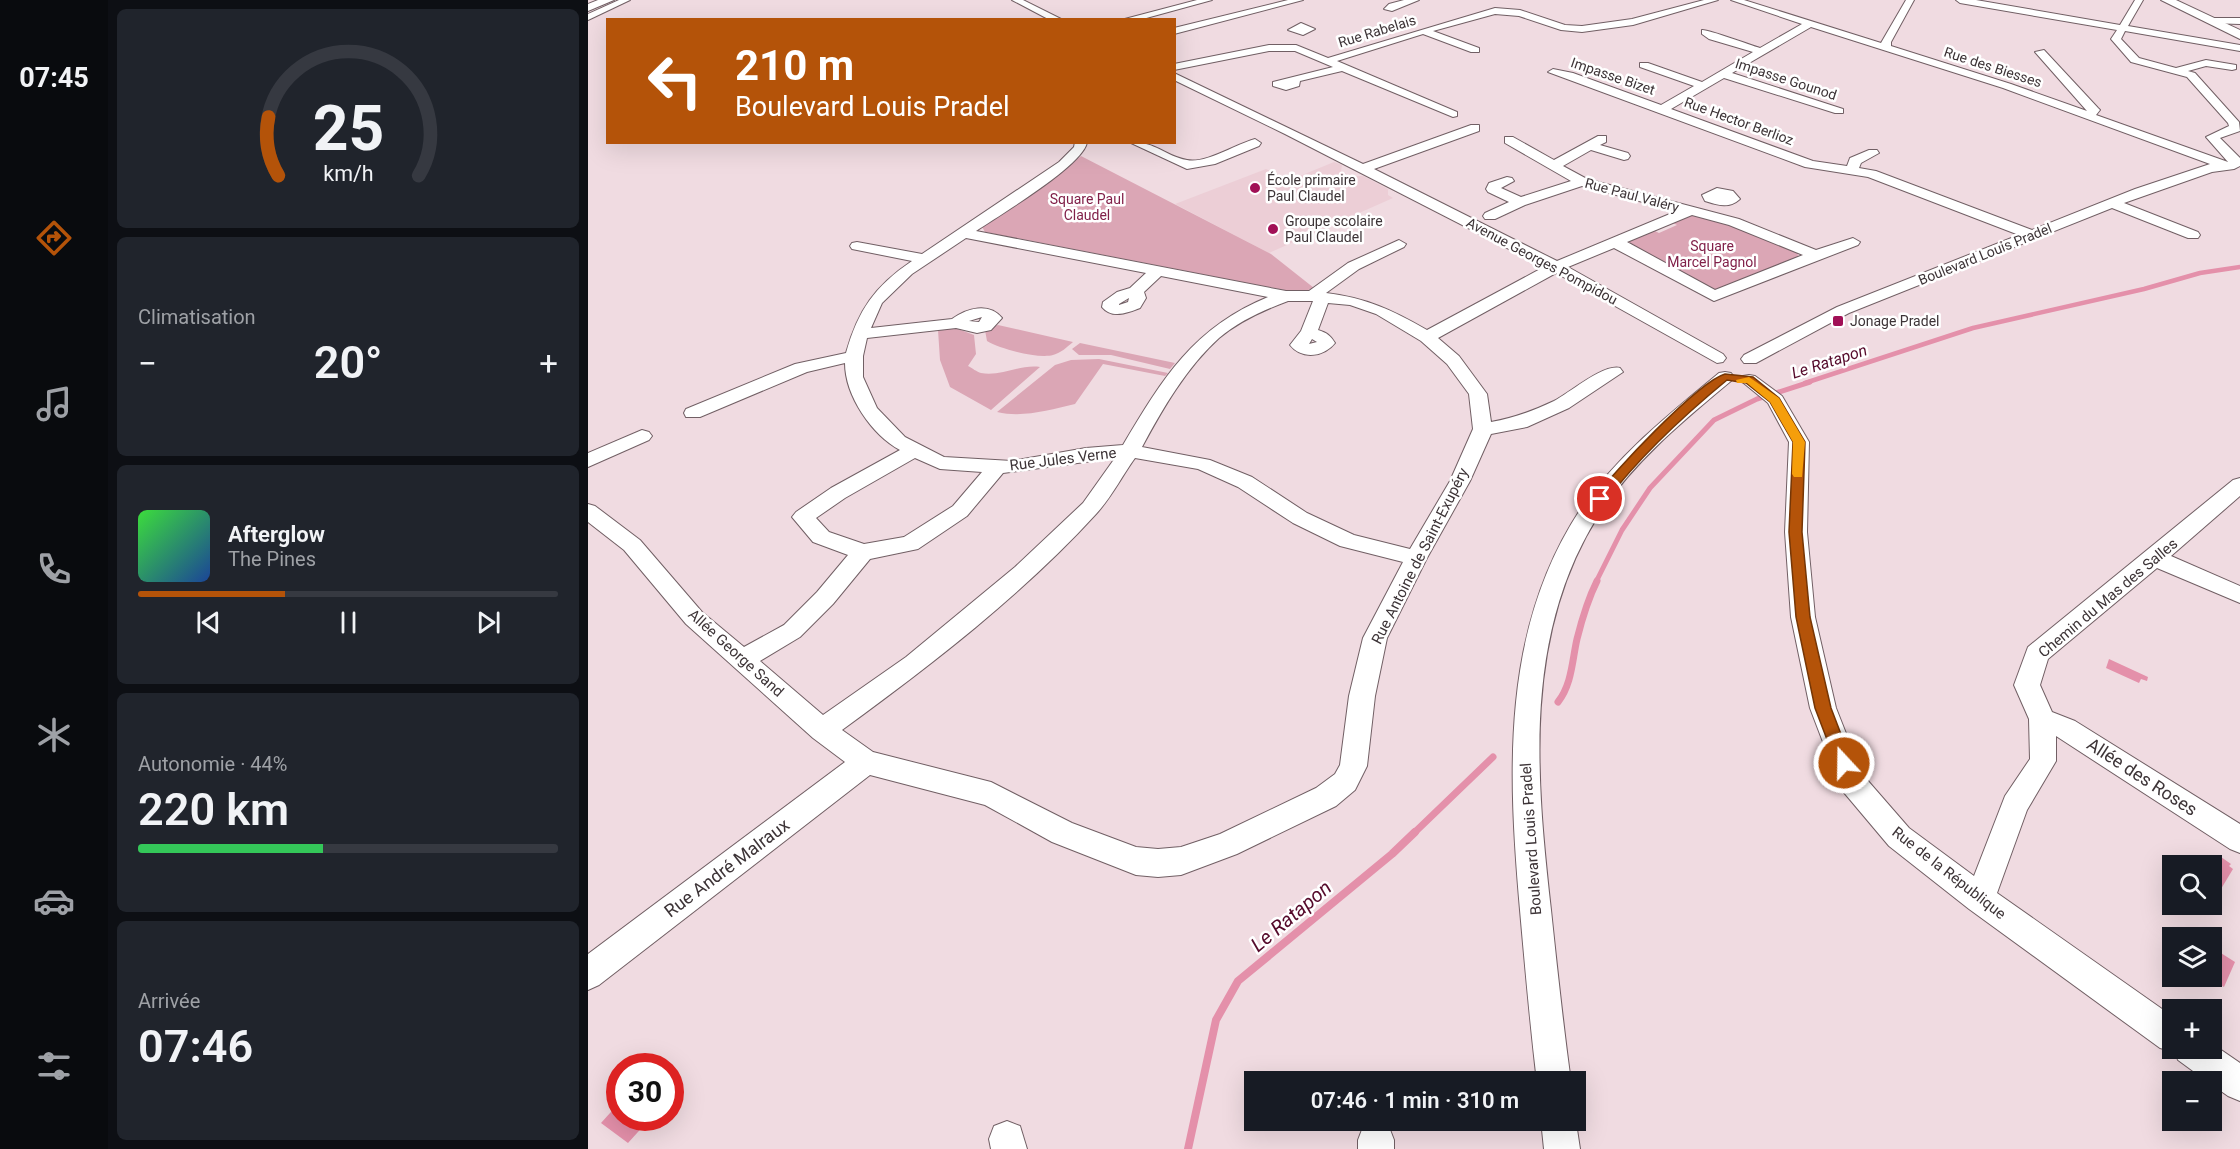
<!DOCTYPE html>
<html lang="fr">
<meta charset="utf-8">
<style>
:root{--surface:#171b24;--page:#20242c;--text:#f1f3f6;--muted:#9ea1a6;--line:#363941;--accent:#b45309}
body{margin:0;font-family:Roboto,sans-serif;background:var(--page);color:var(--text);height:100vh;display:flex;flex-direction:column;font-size:22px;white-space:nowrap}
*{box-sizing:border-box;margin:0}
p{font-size:20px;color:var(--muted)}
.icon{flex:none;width:33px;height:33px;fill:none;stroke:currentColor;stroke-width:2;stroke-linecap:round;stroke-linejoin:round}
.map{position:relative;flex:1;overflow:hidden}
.sheet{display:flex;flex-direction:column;gap:9px;padding:9px;background:#0d0f14;width:480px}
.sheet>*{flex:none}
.hud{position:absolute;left:18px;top:18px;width:570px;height:126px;border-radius:0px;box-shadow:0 6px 24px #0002;background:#b45309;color:#fff;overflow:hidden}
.tools{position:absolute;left:1574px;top:855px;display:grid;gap:12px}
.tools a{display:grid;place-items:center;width:60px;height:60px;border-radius:0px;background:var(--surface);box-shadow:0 6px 24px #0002;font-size:30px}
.speed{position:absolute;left:18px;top:1053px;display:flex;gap:12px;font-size:30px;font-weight:700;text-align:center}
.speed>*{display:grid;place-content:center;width:78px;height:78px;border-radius:50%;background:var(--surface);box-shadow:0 6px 24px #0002;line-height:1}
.speed .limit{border:9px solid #d22;background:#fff;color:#111}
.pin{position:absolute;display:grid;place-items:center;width:51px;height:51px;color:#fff;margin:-26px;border:3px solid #fff;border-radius:50%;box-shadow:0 2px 6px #0007}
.me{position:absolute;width:66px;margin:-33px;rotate:339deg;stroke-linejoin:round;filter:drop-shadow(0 0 4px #0008)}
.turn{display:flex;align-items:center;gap:21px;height:126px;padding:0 30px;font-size:27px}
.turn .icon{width:78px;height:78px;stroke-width:2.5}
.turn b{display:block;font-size:42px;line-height:51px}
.big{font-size:45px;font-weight:600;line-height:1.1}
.sheet .tile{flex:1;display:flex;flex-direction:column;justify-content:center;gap:9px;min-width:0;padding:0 21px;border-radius:9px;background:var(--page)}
.sheet .dial{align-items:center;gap:0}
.dial svg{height:156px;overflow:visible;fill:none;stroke:var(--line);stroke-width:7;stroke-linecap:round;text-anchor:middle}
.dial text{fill:var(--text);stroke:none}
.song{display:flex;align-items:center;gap:18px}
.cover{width:72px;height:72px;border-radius:9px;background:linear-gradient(135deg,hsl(120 70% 55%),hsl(220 70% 35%))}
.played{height:6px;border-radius:3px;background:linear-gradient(90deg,var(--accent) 35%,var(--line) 35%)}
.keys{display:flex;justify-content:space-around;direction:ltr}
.heat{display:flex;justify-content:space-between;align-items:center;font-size:33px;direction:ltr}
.charge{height:9px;border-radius:4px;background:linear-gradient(90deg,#34c759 44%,var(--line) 0)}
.trip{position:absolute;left:656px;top:1071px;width:342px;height:60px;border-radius:0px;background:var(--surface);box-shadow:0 6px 24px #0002;font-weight:600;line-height:60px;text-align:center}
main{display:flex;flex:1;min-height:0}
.tab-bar{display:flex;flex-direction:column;width:108px;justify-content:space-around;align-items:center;background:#090b0e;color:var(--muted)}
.tab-bar .icon{width:42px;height:42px}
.tab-bar .on{color:var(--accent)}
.tab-bar b{font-size:27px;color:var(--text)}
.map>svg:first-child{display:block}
.built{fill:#ecced6}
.green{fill:#dba6b5}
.water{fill:#e490aa}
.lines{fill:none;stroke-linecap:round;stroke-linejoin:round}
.stream-far3{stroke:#e490aa;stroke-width:4.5}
.stream-far2{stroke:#e490aa;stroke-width:5}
.stream-far1{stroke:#e490aa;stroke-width:7}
.stream{stroke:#e490aa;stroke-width:8}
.minor-casing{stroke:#715f64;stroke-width:2}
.major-casing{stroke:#715f64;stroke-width:2}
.minor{fill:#fff;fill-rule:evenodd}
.major{fill:#fff;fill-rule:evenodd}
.route{fill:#b45309;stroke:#753606;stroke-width:1.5}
.slow{fill:#f59e0b}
.poi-dot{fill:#a11056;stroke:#fff;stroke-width:2}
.labels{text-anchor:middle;stroke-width:5;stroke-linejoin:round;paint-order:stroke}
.far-street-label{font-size:14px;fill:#3d3437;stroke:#fff}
.far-poi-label{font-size:14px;fill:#3d3437;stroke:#fff;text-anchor:start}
.far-park-label{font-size:14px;fill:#812049;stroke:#fff}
.street-label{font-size:15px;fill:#3d3437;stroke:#fff}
.water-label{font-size:16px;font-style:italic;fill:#550a2b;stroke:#fff}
.near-street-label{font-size:18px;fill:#3d3437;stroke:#fff}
.near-water-label{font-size:20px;font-style:italic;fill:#550a2b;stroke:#fff}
</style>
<main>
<nav class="tab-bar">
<b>07:45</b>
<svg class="icon on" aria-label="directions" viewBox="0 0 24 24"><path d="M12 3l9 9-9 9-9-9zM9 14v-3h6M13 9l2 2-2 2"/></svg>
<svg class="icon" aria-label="music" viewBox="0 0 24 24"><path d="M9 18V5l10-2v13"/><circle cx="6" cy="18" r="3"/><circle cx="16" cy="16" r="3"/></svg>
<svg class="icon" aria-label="phone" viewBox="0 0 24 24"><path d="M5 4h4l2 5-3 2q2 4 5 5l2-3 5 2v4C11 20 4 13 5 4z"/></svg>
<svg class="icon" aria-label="climate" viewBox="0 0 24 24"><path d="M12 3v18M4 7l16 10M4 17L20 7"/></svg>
<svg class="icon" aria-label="car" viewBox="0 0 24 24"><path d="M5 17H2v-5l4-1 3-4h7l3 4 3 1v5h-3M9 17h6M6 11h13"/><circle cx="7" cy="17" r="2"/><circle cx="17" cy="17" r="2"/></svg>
<svg class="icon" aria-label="filters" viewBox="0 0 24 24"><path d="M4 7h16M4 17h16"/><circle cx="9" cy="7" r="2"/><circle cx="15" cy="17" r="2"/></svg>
</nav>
<section class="sheet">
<div class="tile dial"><svg viewBox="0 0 100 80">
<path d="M14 69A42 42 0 1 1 86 69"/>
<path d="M14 69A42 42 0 0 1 9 39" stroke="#b45309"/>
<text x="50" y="56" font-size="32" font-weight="700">25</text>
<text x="50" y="72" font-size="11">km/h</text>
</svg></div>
<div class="tile"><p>Climatisation</p>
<div class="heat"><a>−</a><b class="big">20°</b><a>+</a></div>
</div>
<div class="tile">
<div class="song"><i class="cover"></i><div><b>Afterglow</b><p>The Pines</p></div></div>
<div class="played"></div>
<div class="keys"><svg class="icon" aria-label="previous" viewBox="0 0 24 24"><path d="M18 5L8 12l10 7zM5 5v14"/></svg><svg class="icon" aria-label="pause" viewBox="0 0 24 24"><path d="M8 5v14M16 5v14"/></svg><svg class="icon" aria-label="next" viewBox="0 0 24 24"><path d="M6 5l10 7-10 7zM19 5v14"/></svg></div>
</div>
<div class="tile"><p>Autonomie · 44%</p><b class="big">220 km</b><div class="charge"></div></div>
<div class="tile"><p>Arrivée</p><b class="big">07:46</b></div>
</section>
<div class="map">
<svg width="1652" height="1149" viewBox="0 0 1652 1149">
<rect width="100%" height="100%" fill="#f0dbe1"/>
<polygon class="built" points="746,162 754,165 753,171 763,176 775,176 800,189 800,195 805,198 681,253 587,204 678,169 702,180"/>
<g class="green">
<polygon points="493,156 683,254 726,288 714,292 701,291 397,232 393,225 474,172"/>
<path d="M1103,215c32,0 76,24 106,36l2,8 -80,31 -19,-5 -71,-41 1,-4 23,-10 6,3 18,-8 -4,-2z"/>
<path d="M410,325l75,17c-6,5 -12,11 -20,13 -15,4 -53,-6 -66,-14l-2,-11z"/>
<path d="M365,327l21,8 2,19 -8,12c4,2 9,6 13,7 19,4 39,-9 59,-6l-49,43 -41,-23 -10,-27 -2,-30z"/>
<polygon points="492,343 587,363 582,369 523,355 491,355 484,349"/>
<path d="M511,359l69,14 -3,3 -62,-12 -28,40c-26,6 -52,14 -78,8l58,-47 16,-5z"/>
</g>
<g class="water">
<polygon points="1521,659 1560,677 1559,681 1553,679 1551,683 1518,668"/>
<polygon points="1626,857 1630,859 1633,857 1643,864 1641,866 1645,869 1633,889 1623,883 1623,866 1620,865"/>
<polygon points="1625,948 1647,962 1636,987 1620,977 1623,976 1623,952"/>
<polygon points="31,1103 32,1118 53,1118 59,1122 40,1143 13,1123"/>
</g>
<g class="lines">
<polyline class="stream-far3" points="1217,383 1385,328 1556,289 1612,273 1652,267"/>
<polyline class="stream-far2" points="1008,582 1034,530 1062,488 1126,420 1169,399 1222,382"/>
<g class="stream-far1">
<path d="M970,702c14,-18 14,-41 19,-63 5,-20 11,-40 20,-58"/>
<polyline points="826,833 905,757"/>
</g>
<polyline class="stream" points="600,1149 628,1020 650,981 804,854 827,832"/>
<defs>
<g id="minor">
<polygon points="31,0 42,0 0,20 0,14"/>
<polygon points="424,0 435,0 475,20 462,20"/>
<polygon points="609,0 624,0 551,20 533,20"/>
<polygon points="700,0 715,0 586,34 586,28"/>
<polygon points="816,0 831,0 804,11 796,9 801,4"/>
<polygon points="1116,0 1130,0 1045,25 994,32 973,30 931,16 907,14 845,31 891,48 891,52 883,52 835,34 749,61 869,112 869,116 865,117 754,71 712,81 711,86 698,90 685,86 685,82 745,67 707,51 681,51 586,70 586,64 681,45 708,45 740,58 907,8 932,10 977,25 994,26 1044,19"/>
<path d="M1143,0h13l137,43 25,-43h8l-23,42v4l120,38 76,27 -52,-59 9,-2 54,58 2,2 -4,5 132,47 -22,-25 23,-11 -1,-3 -41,-46 -56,-15 -20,-23 6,-9 -157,-27 -4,-3h20l144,25 15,-25h8l-15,26 112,19v6l-115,-20 -4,8 18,19 37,10 30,-8 30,5v4l-4,1 -26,-4 -18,5 7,2 44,49 1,9 -20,7 20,20v8l-6,3 -22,3 -88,31 74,29 2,3 -2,3h-10l-76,-30 -263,105 -93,50h-12l-3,-4 3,-4 93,-48 182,-72 -151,-58 -63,-10 -257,-95 5,-3 20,4 88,32 33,-19 -54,-19v-4h8l54,19 51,-30 -44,-13 -7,-5v-4c5,-1 48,15 58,18l42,-24zM1223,27l192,61 207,76 -75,25 -103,41 -156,-59 -17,-3 2,-5 18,-10 -2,-3h-8l-19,8 -3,8 -34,-5 -142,-52 53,-31 111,35h8v-4l-111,-36z"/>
<polygon points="1624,18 1652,18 1652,24 1621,23 1619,21"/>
<polygon points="713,23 727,29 715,35 700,30"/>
<path d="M586,73l189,91 108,-39h8v6l-105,38 183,92 120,-50 -95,-25 -57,19 -30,14h-10l-2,-3 2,-3 24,-11 -21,-10 -2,-3 3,-6 18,-6 5,1 2,3 -13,7 20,9 50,-16 -66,-38v-6h8l41,23 44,-24h8v6l-6,3 28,8 2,3 -2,3 -4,1 -33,-10 -28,16 24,13 152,40 77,31 37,-12 7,4 -2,3 -144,56 -100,-53 -46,19 155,87 3,4 -3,4 -6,1 -161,-90 -118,65 21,18 28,38 4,28c23,-4 42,-11 63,-21 17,-9 49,-37 66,-33l3,4 -54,36 -42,19 -36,7 -21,47 -43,77 -40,80 -12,58 -8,70 -12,24 -19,16 -99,48 -56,21 -23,2 -22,-2 -84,-33 -67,-37 -115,-30 -271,210 -11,5v-36l257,-192 -32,-24 -127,-114 -62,-74 -36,-28v-18l7,2 45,34 62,72 42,35 40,-22 33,-33 31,-37 -35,-13 -21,-25 4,-5 35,-24 69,-38c-28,-15 -55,-54 -55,-87l-38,9 -107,45h-14l-2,-4 2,-4 109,-45 51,-11c12,-43 29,-67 66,-92l-60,-12 -2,-3 2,-3 5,-1 65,12 137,-92 15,-15 1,-5h12c-3,23 -89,74 -111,89l310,60h23l39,-28 51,-23 7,4 -2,3 -45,22 -33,24c41,5 66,17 101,37l117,-63 -259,-133 -111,-54zM1104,215l37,10 74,30 -88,35 -88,-48zM378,238l180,35 -16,15 -13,4 -14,10 -1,5c10,12 25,6 38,1l6,-10 -2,-6 17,-16 107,21c-74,30 -106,82 -145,148l-37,3 -74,13 -68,-4 -39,-20 -28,-29 -14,-31v-21l4,-18 89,-10 21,5 14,-3 11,-12c-13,-16 -35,-10 -50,1l-81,9 11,-25 30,-29zM541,298l-1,4 -9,3v-1zM700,301h25l-12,30 -11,14c12,15 34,12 45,-2 -5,-8 -8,-10 -17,-13l10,-27 22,2 26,9 45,27 26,23 22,30 4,35 -23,52 -40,68 -56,-14 -47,-22 -55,-36 -42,-17 -68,-13c21,-39 44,-79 77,-109 20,-17 45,-28 69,-37zM394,317l-3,5 -10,-1zM724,339l5,3 -8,2zM327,458l25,11 42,3 -29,34 -49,31 -40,7 -35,-12 -13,-14 29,-20zM527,458l-32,45 -68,64 -109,90 -83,58 -63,-54 40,-24 33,-33 37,-45 48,-10 49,-33 36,-43zM547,458l63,11 40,18 55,36 47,23 63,16 -40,76 -14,58 -9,69 -5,9 -19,14 -96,46 -39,13 -23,2 -22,-2 -64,-24 -81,-41 -118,-30 -31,-22c89,-65 179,-134 254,-216 15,-16 26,-38 39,-56z"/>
<path d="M667,139l6,4 -2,3 -44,18 -28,5 -58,-27c29,0 35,14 58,18 19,4 49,-16 68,-21z"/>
<path d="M1129,188l16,3 7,8c-11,10 -22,6 -35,2l-3,-6z"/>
<path d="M1137,372l6,1 3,4 -3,4c-48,40 -99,82 -133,135 -75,119 -62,261 -47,394 6,57 12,114 20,172h-34c-7,-58 -12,-115 -17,-172 -12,-137 -19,-280 60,-400 37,-54 89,-96 139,-137z"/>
<polygon points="1161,375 1167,376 1194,396 1221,442 1219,532 1227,617 1248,708 1274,774 1321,828 1386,876 1417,796 1442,759 1441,719 1426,685 1440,647 1645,480 1652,478 1652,496 1583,556 1652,586 1652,603 1569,568 1460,659 1452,685 1464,712 1487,721 1652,824 1652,853 1642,849 1468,736 1468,761 1439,810 1409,893 1584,1016 1584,1048 1623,1048 1623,1043 1652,1063 1652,1101 1640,1096 1623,1084 1623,1082 1620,1082 1590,1060 1587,1052 1572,1048 1381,909 1301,846 1253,789 1222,708 1203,617 1197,532 1201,442 1180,403 1152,380 1155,376"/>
<polygon points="54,430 61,432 64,436 61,440 0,467 0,453"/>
<polygon points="987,1116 992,1149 956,1149 953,1120 987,1120"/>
<polygon points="419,1121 432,1126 439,1149 403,1149 401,1139 406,1126"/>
<polygon points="788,1122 801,1127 806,1140 806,1149 770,1149 770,1140 775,1127"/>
</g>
<g id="major">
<polygon points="10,0 26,0 0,11 0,4"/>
<polygon points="1573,0 1588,0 1652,30 1652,39"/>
</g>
</defs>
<use href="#minor" class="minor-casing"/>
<use href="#major" class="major-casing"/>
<use href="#minor" class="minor"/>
<use href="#major" class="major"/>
</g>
<path class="route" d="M1137,374l28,3 26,21 26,44 -3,90 8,85 21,91 21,55 -2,5 -6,2 -6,-2 -2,-5 -21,-55 -19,-91 -7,-85 4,-90 -23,-40 -24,-19 -19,-3c-45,37 -87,76 -122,122h-9l-2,-3c17,-25 104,-117 131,-125z"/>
<polygon class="slow" points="1161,377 1191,398 1217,442 1214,477 1206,477 1204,474 1205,442 1182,402 1159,383 1149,383 1148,380"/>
<g class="poi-dot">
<circle cx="667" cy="188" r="6"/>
<circle cx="685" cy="229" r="6"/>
<rect x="1244" y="315" width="12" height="12" rx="3"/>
</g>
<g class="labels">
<g class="far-street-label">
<text transform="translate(789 31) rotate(-17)" y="5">Rue Rabelais</text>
<text transform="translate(1405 67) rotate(18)" y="5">Rue des Biesses</text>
<text transform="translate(1025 76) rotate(19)" y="5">Impasse Bizet</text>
<text transform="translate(1198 79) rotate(18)" y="5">Impasse Gounod</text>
<text transform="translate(1151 121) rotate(20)" y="5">Rue Hector Berlioz</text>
<text transform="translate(1044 195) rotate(15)" y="5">Rue Paul Valéry</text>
<text transform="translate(1397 254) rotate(-22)" y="5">Boulevard Louis Pradel</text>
<text transform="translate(954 261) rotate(28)" y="5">Avenue Georges Pompidou</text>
</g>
<g class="far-poi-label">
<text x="679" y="185">École primaire<tspan x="679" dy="16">Paul Claudel</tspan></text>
<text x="697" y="226">Groupe scolaire<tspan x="697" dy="16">Paul Claudel</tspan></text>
<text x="1262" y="326">Jonage Pradel</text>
</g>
<g class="far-park-label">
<text x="499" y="204">Square Paul<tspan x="499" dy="16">Claudel</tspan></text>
<text x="1124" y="251">Square<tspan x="1124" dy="16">Marcel Pagnol</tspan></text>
</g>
<g class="street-label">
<text transform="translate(475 459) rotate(-7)" y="5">Rue Jules Verne</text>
<text transform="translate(832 556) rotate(-63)" y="5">Rue Antoine de Saint-Exupéry</text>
<text transform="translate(1520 598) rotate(-40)" y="5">Chemin du Mas des Salles</text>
<text transform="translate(148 653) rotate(42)" y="5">Allée George Sand</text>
<text transform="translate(943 839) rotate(-94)" y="5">Boulevard Louis Pradel</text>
<text transform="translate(1361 873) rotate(38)" y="5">Rue de la République</text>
</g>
<g class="water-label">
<text transform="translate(1241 361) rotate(-18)" y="6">Le Ratapon</text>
</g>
<g class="near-street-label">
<text transform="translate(1554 777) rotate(33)" y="6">Allée des Roses</text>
<text transform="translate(139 868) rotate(-37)" y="6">Rue André Malraux</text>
</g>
<g class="near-water-label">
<text transform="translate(703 916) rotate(-40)" y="7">Le Ratapon</text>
</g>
</g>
</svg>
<div class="tools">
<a><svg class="icon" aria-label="search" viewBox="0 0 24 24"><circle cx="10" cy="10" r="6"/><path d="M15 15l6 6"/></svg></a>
<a><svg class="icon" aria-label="layers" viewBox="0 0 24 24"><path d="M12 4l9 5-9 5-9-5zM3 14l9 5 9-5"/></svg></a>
<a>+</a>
<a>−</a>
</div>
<div class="speed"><div class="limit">30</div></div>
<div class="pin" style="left:1012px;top:499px;background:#d93025"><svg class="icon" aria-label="arrive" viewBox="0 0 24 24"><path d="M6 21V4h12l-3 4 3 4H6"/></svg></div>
<svg class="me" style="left:1256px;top:763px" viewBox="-20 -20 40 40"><circle r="17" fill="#b45309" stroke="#fff" stroke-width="3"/><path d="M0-11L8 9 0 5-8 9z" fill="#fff"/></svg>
<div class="trip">07:46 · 1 min · 310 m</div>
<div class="hud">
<div class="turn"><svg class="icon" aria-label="left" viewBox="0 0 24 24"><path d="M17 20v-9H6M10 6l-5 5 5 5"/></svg><div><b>210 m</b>Boulevard Louis Pradel</div></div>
</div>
</div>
</main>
